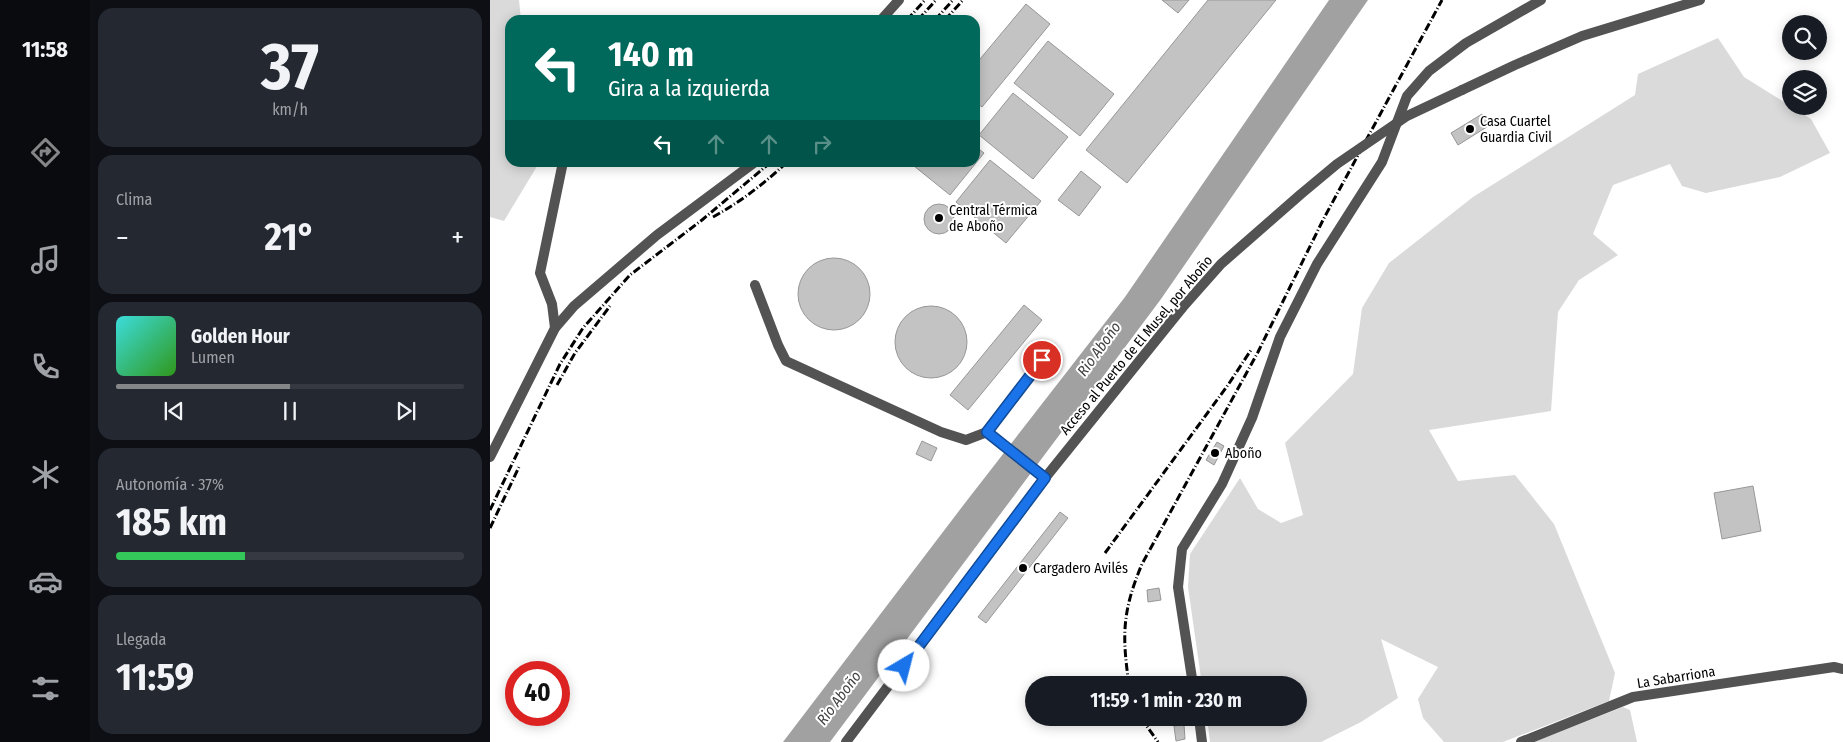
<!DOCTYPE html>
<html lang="es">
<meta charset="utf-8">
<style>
:root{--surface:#171b24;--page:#242831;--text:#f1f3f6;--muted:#9ea1a6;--line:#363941;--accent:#858687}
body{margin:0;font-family:"Fira Sans Condensed",sans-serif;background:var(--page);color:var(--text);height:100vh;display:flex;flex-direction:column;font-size:19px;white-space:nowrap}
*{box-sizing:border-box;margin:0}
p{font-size:16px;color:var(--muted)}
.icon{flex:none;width:28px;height:28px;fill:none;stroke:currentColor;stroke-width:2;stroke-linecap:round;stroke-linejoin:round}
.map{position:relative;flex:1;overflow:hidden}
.details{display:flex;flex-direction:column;gap:8px;padding:8px;background:#0d0f14;width:400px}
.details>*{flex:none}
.guide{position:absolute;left:15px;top:15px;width:475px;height:152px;border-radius:15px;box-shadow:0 2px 12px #0003;background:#00695c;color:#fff;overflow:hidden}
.tools{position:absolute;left:1292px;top:15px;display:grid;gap:10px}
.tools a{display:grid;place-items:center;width:45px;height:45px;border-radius:50%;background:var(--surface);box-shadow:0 2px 12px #0003;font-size:25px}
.speed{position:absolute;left:15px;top:661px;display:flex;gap:10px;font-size:25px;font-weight:700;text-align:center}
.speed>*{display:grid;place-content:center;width:65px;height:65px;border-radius:50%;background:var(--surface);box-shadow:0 2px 12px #0003;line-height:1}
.speed .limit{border:8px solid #d22;background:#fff;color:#111}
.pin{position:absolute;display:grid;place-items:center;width:42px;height:42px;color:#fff;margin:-21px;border:2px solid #fff;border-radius:50%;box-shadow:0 1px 5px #0007}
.me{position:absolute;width:55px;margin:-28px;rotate:37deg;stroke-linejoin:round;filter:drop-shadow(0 0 4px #0008)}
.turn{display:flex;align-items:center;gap:18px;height:105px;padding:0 20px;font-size:22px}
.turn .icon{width:65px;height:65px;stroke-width:2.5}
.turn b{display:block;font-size:35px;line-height:42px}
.lanes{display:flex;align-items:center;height:48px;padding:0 20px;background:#0003;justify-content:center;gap:25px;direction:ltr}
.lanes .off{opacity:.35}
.big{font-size:38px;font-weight:700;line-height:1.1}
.details .widget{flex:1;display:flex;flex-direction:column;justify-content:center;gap:8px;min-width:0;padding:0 18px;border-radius:15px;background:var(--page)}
.details .dial{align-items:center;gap:0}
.dial b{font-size:65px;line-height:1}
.song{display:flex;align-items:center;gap:15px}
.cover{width:60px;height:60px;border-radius:8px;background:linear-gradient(135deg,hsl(180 70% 55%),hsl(110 70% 35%))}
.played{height:5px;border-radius:2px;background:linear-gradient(90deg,var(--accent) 50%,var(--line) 50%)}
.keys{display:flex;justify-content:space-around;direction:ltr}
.heat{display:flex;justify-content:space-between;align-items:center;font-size:28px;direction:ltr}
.charge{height:8px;border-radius:4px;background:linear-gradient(90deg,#34c759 37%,var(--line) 0)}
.trip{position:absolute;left:535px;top:676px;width:282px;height:50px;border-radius:25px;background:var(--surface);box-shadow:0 2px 12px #0003;font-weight:700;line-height:50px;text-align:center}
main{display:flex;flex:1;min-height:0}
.menu{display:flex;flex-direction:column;width:90px;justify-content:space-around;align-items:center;background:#090b0e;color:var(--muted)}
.menu .icon{width:35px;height:35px}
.menu .active{color:var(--accent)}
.menu b{font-size:22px;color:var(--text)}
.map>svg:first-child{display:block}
.green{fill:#dadada}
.water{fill:#a1a1a1}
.building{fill:#c3c3c3;stroke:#979797}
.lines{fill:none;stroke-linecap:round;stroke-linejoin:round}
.minor{stroke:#535353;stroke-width:10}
.tertiary{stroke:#535353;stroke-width:10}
.rail{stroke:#000;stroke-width:3;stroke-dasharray:8 2.5 1 2.5;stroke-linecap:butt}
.tertiary-bridge{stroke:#535353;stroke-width:10}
.route-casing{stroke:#114b97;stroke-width:12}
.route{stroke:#1a73e8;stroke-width:9}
.poi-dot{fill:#000;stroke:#fff;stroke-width:2}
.labels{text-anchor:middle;stroke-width:4;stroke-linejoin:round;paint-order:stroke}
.poi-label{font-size:14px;fill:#000;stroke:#fff;text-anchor:start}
.street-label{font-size:14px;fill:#000;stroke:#fff}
.water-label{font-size:15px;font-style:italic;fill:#424242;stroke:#fff}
</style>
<main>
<nav class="menu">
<b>11:58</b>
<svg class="icon active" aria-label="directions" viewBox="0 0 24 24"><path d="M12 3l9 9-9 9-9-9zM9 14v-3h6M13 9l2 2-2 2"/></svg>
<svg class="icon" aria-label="music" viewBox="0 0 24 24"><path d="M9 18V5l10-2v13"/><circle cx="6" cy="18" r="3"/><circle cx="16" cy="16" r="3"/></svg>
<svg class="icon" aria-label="phone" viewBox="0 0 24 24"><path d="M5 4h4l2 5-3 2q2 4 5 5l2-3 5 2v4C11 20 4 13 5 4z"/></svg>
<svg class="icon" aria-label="climate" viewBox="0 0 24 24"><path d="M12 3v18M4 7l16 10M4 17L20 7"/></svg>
<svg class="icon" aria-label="car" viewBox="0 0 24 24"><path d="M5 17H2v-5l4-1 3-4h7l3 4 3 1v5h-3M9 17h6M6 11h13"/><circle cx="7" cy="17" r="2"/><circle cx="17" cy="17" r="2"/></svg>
<svg class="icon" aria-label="filters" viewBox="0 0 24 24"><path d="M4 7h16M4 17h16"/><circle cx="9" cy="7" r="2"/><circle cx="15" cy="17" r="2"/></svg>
</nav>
<section class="details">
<div class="widget dial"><b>37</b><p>km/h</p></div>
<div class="widget"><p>Clima</p>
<div class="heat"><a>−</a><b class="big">21°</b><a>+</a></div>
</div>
<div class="widget">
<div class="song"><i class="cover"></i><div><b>Golden Hour</b><p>Lumen</p></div></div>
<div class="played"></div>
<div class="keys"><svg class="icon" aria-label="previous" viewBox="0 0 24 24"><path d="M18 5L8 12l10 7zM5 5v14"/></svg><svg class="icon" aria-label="pause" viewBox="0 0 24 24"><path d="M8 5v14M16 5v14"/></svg><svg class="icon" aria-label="next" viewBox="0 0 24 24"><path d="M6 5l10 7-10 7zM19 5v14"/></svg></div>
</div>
<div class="widget"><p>Autonomía · 37%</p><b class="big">185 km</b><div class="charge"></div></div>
<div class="widget"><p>Llegada</p><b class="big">11:59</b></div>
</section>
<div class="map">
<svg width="1353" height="742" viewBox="0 0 1353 742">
<rect width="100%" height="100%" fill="#fff"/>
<g class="green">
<polygon points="0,0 29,0 31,20 20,20 20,162 49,163 14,221 0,217"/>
<polygon points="1228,38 1254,77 1321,119 1340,153 1290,177 1216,193 1192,186 1180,164 1123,185 1103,234 1128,255 1089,280 1068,312 1061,411 939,430 968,481 1025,475 1064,524 1125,673 1119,701 1013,742 954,742 933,718 928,699 948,667 891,639 908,698 871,722 831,742 720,742 717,718 809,718 809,685 712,685 698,587 700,554 750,478 768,509 791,523 813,515 795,443 863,374 872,308 899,263 983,197 1145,95 1148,74"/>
<polygon points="1133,707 1140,710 1147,742 1044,742"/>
</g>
<polygon class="water" points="839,0 878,0 671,299 340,742 293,742 475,503 635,297"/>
<g class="building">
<polygon points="672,0 699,0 688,13"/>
<polygon points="718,0 786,0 637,183 596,150"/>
<polygon points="536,4 560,24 492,107 485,102 485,65"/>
<polygon points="558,41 624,94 590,136 524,83"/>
<polygon points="523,93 578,137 543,179 489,135"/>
<polygon points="992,114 1000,125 968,145 961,133"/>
<polygon points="485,146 494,153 460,195 419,162 485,162"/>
<polygon points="500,160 551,201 516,243 466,202"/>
<polygon points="591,171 611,187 589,216 568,200"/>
<circle cx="449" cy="219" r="15"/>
<circle cx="344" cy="294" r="36"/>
<polygon points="534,305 552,320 478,410 460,395"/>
<circle cx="441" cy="342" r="36"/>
<polygon points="432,441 447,448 441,461 426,454"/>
<polygon points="727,442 734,446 724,465 716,460"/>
<polygon points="1263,486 1271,531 1232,539 1224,493"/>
<polygon points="570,512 578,518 496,623 488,617"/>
<polygon points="669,588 671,600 658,602 657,590"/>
<polygon points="694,725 695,739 686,741 684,726"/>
</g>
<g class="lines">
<g class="minor">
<polyline points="391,20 409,0"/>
<polyline points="265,285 288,345 296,361 451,432 476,440 497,432 552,360"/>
<polyline points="65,328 62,304 50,273 73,162"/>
<polyline points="497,432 555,478"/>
<polyline points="0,457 65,328 84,306 167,235 265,162"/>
<polyline points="703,685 688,587 692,549 732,484 762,418 790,337 827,264 892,162 917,96 939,71 976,43 1051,0"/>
<polyline points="709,718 712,742"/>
<polyline points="1031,742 1143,697 1344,667 1353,669"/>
</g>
<g class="tertiary">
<polyline points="972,90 1025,65 1092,36 1210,0"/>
<polyline points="356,742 555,478 692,308"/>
</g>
<g class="rail">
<polyline points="417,20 435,0"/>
<polyline points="428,20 446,0"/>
<polyline points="445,20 463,0"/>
<polyline points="455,20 473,0"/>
<path d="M223,217c27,-15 51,-33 74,-55"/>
<polyline points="67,385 85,353 120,306"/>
<polyline points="0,510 70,364 93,328 140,275 212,220 281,162"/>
<polyline points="0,528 29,467"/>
<polyline points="615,553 738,385 761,350"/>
<path d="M639,685c-7,-50 -7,-73 13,-121l116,-212 66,-134 118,-218"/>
<polyline points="651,718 668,742"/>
</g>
<polyline class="tertiary-bridge" points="692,308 731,264 811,194 847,164 917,116 972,90"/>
</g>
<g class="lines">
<defs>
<polyline id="route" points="414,666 555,478 497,432 552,360"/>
</defs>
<use href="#route" class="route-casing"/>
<use href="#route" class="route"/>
</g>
<g class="poi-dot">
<circle cx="980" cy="129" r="5"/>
<circle cx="449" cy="218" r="5"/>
<circle cx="725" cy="453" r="5"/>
<circle cx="533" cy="568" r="5"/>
</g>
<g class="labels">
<g class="poi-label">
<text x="990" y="126">Casa Cuartel<tspan x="990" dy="16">Guardia Civil</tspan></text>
<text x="459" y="215">Central Térmica<tspan x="459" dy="16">de Aboño</tspan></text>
<text x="735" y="458">Aboño</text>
<text x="543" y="573">Cargadero Avilés</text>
</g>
<g class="street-label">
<text transform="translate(646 345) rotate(-50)" y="5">Acceso al Puerto de El Musel, por Aboño</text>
<text transform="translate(1186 677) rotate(-9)" y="5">La Sabarriona</text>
</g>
<g class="water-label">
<text transform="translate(609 349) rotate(-54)" y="5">Rio Aboño</text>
<text transform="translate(349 698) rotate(-53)" y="5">Rio Aboño</text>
</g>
</g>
</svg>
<div class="tools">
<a><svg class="icon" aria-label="search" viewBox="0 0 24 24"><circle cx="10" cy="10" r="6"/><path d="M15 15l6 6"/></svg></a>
<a><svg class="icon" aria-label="layers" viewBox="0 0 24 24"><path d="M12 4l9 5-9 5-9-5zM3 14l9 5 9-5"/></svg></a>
</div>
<div class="speed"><div class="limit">40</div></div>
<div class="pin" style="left:552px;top:360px;background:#d93025"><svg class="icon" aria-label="arrive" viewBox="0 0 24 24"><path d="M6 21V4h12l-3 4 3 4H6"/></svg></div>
<svg class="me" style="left:414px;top:666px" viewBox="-20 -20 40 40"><circle r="19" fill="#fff"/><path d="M0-13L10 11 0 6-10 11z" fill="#1a73e8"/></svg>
<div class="trip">11:59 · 1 min · 230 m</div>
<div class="guide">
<div class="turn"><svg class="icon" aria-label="left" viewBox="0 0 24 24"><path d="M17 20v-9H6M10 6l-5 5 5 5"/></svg><div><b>140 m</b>Gira a la izquierda</div></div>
<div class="lanes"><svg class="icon" aria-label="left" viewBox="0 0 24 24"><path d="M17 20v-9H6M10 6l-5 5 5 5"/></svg><svg class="icon off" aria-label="ahead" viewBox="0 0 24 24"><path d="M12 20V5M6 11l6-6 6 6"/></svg><svg class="icon off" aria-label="ahead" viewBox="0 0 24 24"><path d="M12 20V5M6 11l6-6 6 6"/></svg><svg class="icon off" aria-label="right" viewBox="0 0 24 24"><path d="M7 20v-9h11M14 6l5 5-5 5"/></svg></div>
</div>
</div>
</main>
